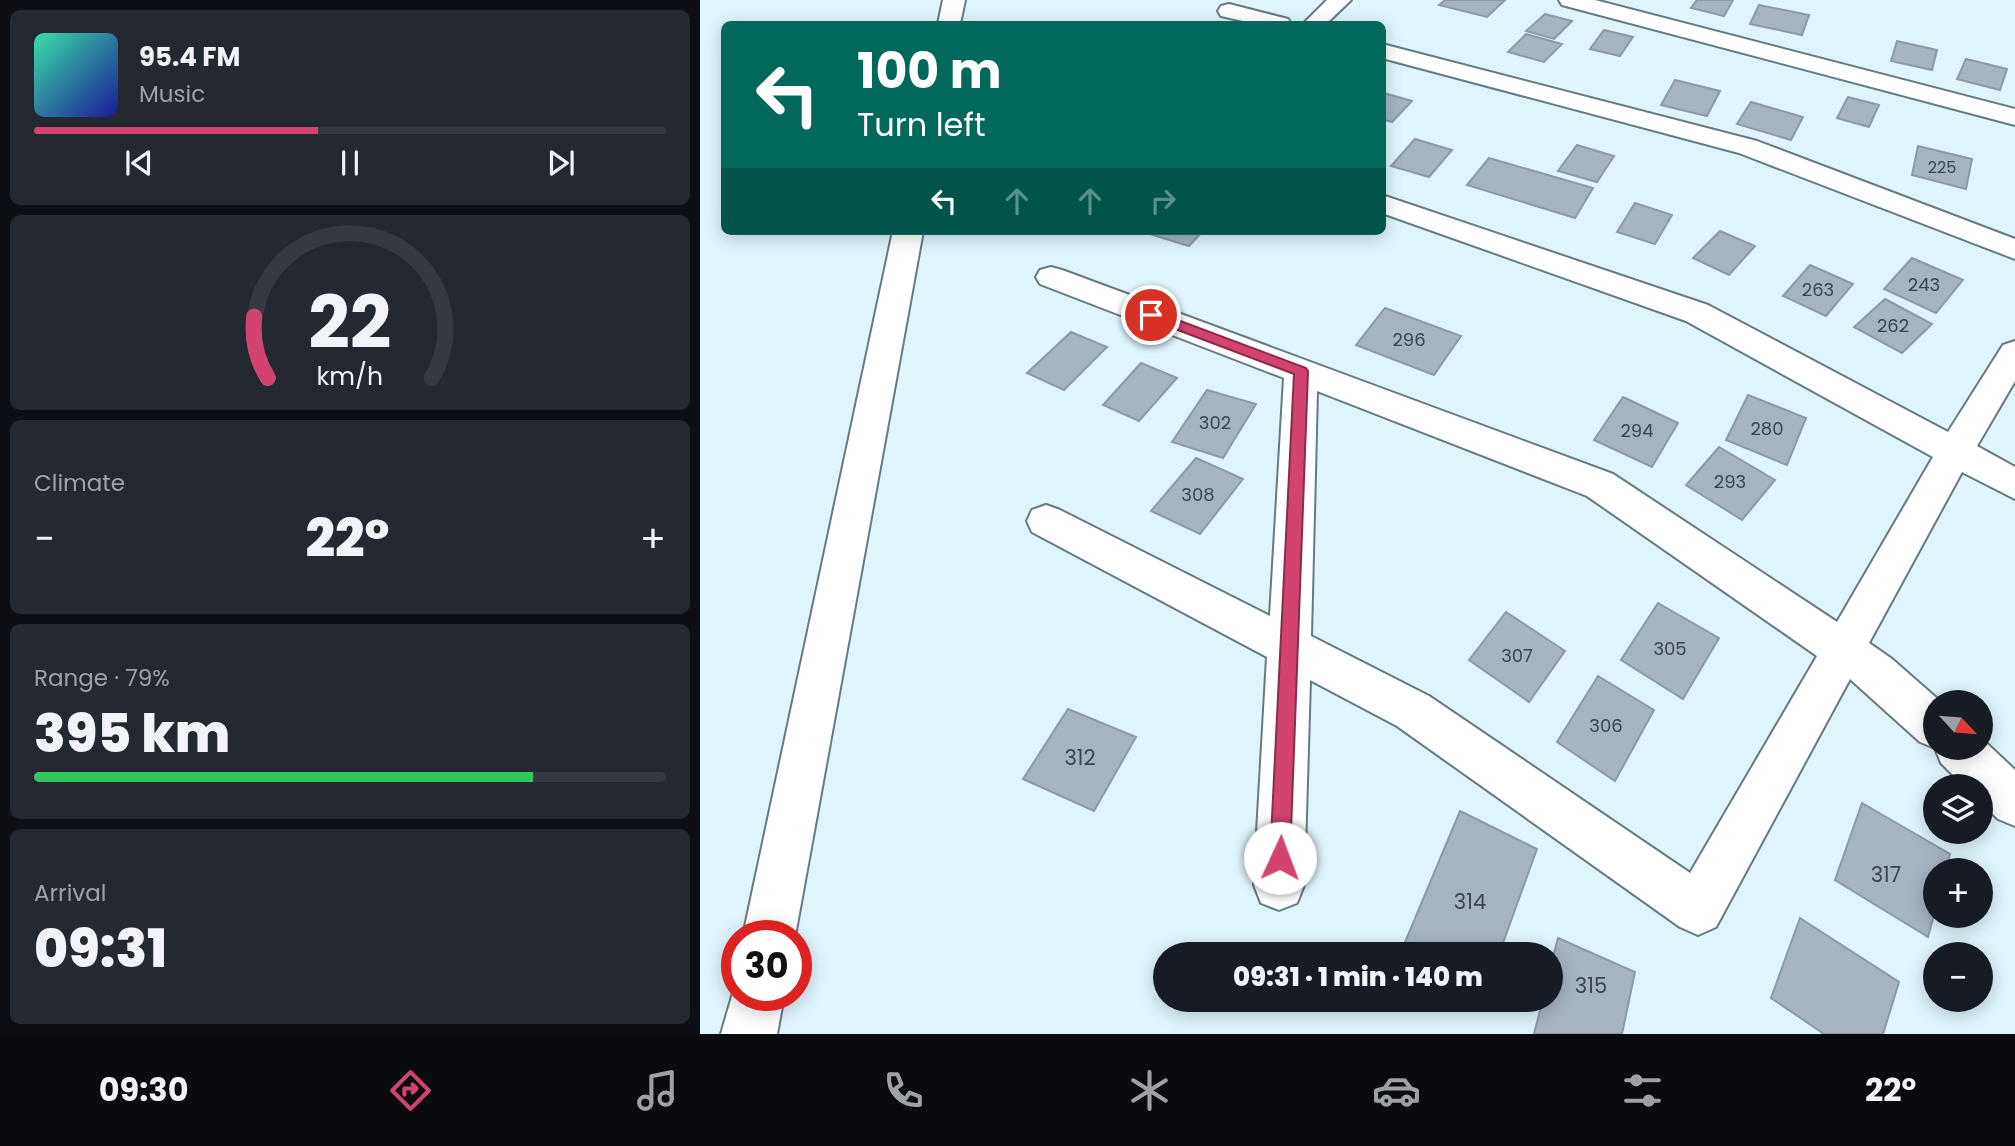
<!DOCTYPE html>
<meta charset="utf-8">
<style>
:root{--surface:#171b24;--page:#242831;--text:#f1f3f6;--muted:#9ea1a6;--line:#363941;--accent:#d2446f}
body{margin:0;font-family:Poppins,sans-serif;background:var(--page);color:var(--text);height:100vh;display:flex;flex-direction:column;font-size:26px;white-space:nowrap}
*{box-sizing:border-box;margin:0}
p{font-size:23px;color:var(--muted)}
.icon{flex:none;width:38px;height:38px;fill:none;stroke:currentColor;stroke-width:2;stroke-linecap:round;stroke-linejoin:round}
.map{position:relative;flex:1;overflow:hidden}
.details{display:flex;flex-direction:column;gap:10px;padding:10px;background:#0d0f14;width:700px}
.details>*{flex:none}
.guide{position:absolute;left:21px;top:21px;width:665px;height:214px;border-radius:10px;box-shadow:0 4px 18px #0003;background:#00695c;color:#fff;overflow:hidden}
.needle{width:46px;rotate:116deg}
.controls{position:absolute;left:1223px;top:690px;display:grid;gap:14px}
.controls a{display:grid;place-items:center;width:70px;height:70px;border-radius:50%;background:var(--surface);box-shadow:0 4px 18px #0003;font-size:35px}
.speed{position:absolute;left:21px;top:920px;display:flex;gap:14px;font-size:35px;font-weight:700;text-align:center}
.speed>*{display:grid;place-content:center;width:91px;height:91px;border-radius:50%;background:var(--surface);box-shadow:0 4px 18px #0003;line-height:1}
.speed .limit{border:10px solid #d22;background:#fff;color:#111}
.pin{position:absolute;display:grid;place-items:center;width:60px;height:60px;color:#fff;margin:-30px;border:4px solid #fff;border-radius:50%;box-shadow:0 2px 7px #0007}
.me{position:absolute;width:77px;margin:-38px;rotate:2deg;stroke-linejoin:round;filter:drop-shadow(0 0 5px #0008)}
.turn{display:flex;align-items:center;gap:24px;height:147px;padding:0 21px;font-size:32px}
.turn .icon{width:91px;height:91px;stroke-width:2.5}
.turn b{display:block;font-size:49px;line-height:60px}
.lanes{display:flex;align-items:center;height:66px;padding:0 21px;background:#0003;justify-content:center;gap:35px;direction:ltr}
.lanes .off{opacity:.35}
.big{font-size:52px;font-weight:800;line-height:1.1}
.details .widget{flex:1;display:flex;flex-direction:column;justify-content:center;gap:10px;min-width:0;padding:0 24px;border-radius:10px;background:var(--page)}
.details .dial{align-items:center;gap:0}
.dial svg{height:182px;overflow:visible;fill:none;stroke:var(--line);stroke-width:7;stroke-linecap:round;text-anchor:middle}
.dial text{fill:var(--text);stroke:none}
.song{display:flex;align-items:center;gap:21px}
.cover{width:84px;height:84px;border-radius:10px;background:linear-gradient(135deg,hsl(160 70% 55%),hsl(240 70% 35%))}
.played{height:7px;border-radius:4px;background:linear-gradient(90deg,var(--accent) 45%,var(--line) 45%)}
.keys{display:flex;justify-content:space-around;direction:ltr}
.heat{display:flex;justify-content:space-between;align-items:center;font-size:38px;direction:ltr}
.charge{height:10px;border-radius:5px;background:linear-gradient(90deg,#34c759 79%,var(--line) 0)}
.trip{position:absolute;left:453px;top:942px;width:410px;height:70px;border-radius:35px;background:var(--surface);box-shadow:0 4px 18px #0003;font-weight:800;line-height:70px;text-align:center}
.tabs{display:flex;height:112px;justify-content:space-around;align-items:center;background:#090b0e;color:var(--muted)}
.tabs .icon{width:49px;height:49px}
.tabs .active{color:var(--accent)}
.tabs b{font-size:32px;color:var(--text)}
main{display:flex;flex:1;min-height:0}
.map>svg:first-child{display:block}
.building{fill:#a6b3c1;stroke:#8d99a7;stroke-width:2}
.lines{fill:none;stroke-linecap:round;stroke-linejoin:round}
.street-casing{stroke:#677a81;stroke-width:4}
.street{fill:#fff;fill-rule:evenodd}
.route{fill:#d2446f;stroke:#882c48;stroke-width:2}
.labels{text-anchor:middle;stroke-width:5;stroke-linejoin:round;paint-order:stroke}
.far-number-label{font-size:16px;fill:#3c464b}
.number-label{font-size:18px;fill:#3c464b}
.near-number-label{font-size:21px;fill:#3c464b}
</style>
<main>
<section class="details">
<div class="widget">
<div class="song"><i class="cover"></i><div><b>95.4 FM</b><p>Music</p></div></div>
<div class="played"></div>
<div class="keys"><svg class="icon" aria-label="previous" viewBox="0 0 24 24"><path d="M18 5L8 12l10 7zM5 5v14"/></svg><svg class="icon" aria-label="pause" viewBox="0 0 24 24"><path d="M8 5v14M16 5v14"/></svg><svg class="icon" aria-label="next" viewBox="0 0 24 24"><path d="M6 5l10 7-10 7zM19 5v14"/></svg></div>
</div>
<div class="widget dial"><svg viewBox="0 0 100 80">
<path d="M14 69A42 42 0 1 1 86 69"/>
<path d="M14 69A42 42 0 0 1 8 42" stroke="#d2446f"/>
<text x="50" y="56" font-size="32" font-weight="700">22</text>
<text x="50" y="72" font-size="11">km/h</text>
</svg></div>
<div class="widget"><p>Climate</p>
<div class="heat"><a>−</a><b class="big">22°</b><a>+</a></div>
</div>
<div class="widget"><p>Range · 79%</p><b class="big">395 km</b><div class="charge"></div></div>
<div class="widget"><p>Arrival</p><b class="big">09:31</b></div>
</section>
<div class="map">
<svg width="1315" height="1034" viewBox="0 0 1315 1034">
<rect width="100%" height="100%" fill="#dff4fc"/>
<g class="building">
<polygon points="745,0 805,0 787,17 739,5"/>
<polygon points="997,0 1033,0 1024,16 991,8"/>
<polygon points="1059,5 1109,15 1102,35 1050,24"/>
<polygon points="845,14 872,21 854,39 826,31"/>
<polygon points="904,30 933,37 920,56 890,49"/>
<polygon points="826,34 862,44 844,62 808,52"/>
<polygon points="1197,41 1237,50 1232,70 1191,61"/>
<polygon points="1266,59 1307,69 1300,90 1257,79"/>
<polygon points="975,80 1020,91 1007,116 961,105"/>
<polygon points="684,93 712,101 692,122 682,119"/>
<polygon points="1148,97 1179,105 1169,127 1137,118"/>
<polygon points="1051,102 1103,117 1091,140 1037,124"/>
<polygon points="715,139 752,150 729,177 691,166"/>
<polygon points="877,145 914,156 897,182 858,171"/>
<polygon points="1218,146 1272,159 1266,189 1212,175"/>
<polygon points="789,158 893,188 875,218 767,185"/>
<polygon points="935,203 972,215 955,244 917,232"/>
<polygon points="440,231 503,231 489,246"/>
<polygon points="1020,231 1055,246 1029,275 993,258"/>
<polygon points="1212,258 1263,280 1236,313 1184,289"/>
<polygon points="1110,265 1153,284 1126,316 1083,296"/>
<polygon points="1185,299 1232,324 1202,353 1154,327"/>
<polygon points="685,308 761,336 734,375 656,345"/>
<polygon points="371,332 407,347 364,390 327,373"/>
<polygon points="441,363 477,378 439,421 403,405"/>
<polygon points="507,390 556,404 523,458 472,442"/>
<polygon points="1048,395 1106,418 1087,465 1026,440"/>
<polygon points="923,397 978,423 952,467 894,440"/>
<polygon points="1019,447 1075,480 1042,520 986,485"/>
<polygon points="496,458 543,479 500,534 451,511"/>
<polygon points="958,603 1019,638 983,699 921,660"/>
<polygon points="806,612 865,651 829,702 769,660"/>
<polygon points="898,676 954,710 915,781 857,742"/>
<polygon points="368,709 436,737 394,811 323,779"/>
<polygon points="1162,803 1250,854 1246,870 1236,870 1236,908 1228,937 1135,880"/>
<polygon points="760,811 837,849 799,954 700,954"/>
<polygon points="1100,918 1199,982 1183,1034 1124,1034 1071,998"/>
<polygon points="858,938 935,972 922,1034 834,1034 843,999 850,999 850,969"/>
</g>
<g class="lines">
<defs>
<g id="street">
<polygon points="243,0 265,0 260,24 238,24"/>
<polygon points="627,0 651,0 626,24 603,24"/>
<polygon points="859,0 895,0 1315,109 1315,125 862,5"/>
<polygon points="529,4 588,19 591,24 556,24 521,16 518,11 521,6"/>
<polygon points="682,44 1057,141 1315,239 1315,259 1039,153 682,58"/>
<path d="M682,195l326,110 240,127 55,-87 12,-4v40l-38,65 38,21v32l-53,-27 -93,171 23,16 49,43h-5v45h45v-9l34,32v56l-17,-7 -17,-17v-16h-17l-23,-23 -6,-15 -15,-6 -70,-63 -134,248 -18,8 -18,-8 -283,-201 -87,-46 -6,205 -7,18 -18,7 -18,-7 -7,-18 13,-228 -235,-125 -5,-11 5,-11 14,-5 14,5 210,106 14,-238 -244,-94 -4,-7 4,-7 11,-3 11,3 551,204 224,148 96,-165 -247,-136 -304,-108zM617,391l270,105 230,160 -127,217 -261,-177 -118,-60z"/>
<polygon points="193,231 223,231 95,936 43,936"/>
<polygon points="37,979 37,996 84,996 77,1034 21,1034"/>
</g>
</defs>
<use href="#street" class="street-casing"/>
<use href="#street" class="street"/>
</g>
<polygon class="route" points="451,310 606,368 608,371 590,858 587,865 580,868 573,865 570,858 594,374 446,318 446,311"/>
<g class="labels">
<g class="far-number-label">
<text x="1242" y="173">225</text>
</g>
<g class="number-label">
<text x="1224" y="291">243</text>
<text x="1118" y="296">263</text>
<text x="1193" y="332">262</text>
<text x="709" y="346">296</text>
<text x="515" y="429">302</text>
<text x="1067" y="435">280</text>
<text x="937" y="437">294</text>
<text x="1030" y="488">293</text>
<text x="498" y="501">308</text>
<text x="970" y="655">305</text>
<text x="817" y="662">307</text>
<text x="906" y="732">306</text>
</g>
<g class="near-number-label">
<text x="380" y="765">312</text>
<text x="1186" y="882">317</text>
<text x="770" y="909">314</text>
<text x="891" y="993">315</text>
</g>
</g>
</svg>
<div class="controls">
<a><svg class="needle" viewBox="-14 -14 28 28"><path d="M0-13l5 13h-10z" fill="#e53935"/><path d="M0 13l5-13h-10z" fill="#9ea1a6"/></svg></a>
<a><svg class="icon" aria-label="layers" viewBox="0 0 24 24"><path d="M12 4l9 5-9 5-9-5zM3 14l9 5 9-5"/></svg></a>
<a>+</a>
<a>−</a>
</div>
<div class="speed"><div class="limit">30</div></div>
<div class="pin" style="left:451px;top:315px;background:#d93025"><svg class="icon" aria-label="arrive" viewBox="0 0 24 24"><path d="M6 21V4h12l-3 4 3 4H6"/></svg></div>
<svg class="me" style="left:580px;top:858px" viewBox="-20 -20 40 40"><circle r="19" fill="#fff"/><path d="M0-13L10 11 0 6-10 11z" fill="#d2446f"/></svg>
<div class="trip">09:31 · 1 min · 140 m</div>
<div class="guide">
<div class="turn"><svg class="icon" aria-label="left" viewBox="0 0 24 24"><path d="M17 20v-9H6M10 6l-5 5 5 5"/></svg><div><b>100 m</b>Turn left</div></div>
<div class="lanes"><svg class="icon" aria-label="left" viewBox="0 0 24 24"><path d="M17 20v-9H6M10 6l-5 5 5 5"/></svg><svg class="icon off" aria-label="ahead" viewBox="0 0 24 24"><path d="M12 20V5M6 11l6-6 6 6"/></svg><svg class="icon off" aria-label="ahead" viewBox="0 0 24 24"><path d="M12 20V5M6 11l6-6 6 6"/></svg><svg class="icon off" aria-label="right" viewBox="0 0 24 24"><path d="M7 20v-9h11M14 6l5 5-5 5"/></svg></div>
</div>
</div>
</main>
<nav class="tabs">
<b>09:30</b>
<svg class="icon active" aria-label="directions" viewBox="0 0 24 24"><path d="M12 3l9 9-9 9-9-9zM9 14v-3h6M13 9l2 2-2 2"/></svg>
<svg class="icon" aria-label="music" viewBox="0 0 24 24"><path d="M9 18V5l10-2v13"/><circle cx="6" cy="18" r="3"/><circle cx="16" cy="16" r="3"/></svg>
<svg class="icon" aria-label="phone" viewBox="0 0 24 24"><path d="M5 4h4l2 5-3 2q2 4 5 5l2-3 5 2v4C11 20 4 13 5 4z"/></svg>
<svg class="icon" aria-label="climate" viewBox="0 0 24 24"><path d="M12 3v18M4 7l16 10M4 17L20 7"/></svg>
<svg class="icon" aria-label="car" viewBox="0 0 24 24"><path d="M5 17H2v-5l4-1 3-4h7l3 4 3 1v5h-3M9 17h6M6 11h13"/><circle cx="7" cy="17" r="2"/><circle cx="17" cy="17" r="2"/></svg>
<svg class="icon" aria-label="filters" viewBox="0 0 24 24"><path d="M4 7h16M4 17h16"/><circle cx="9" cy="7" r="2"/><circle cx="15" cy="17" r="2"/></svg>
<b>22°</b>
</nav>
